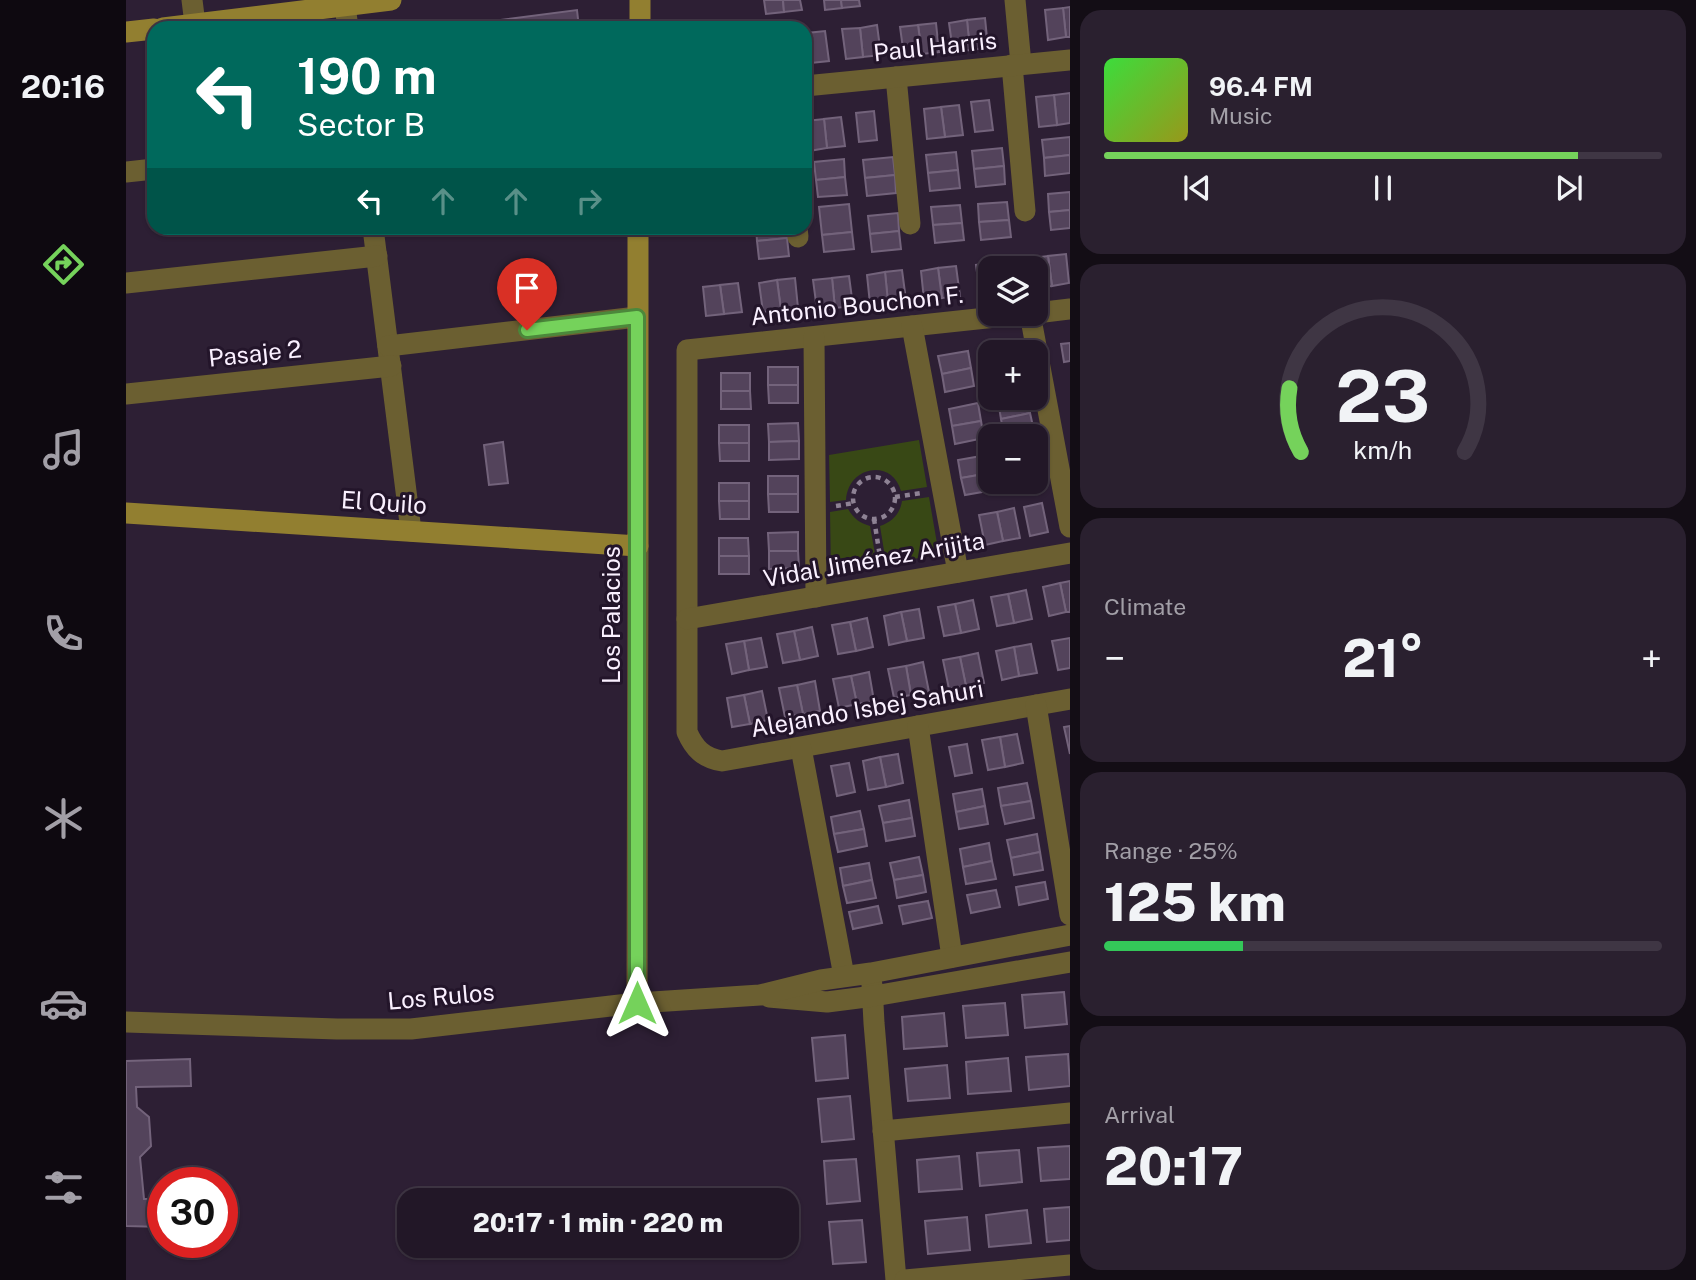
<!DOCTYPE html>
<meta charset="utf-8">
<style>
:root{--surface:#221727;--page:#2a202f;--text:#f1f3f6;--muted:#a29fa7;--line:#3f3644;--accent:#75d25b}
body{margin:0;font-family:"Public Sans",sans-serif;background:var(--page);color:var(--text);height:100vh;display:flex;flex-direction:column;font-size:26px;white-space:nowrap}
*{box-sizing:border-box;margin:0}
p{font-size:23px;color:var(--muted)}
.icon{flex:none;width:38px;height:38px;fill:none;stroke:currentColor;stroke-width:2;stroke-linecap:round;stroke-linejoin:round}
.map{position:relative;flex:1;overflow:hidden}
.panel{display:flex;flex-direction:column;gap:10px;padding:10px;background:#130d15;width:626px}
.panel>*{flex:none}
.guide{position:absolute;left:21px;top:21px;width:665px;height:214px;border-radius:21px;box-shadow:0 2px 5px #0004,0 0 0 2px var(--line);background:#00695c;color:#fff;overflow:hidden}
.buttons{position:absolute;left:852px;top:256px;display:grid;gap:14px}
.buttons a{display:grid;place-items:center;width:70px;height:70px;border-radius:14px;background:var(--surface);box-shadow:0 2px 5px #0004,0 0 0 2px var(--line);font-size:35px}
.speed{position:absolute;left:21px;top:1167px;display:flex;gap:14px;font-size:35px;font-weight:700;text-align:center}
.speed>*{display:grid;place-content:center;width:91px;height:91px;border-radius:50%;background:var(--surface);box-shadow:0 2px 5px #0004,0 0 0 2px var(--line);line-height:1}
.speed .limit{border:10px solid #d22;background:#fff;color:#111}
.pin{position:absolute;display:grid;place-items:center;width:60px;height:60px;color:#fff;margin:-72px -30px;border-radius:50% 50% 50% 0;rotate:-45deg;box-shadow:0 0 7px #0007}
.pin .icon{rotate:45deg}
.me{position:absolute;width:77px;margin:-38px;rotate:0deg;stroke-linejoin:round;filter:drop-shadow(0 0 5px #0008)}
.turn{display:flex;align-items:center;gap:24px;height:147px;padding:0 35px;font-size:32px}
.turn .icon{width:91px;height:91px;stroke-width:2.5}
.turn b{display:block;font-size:49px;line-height:60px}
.lanes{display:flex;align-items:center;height:66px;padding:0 35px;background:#0003;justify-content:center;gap:35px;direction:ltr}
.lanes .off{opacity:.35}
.big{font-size:52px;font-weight:800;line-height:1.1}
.panel .widget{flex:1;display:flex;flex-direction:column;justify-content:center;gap:10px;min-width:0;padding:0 24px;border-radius:21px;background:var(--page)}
.panel .dial{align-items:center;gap:0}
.dial svg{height:182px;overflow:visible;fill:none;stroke:var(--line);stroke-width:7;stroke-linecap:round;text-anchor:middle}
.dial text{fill:var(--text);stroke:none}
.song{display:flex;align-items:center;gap:21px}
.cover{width:84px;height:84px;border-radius:10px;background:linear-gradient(135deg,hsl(120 70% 55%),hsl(60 70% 35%))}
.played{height:7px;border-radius:4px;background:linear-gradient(90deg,var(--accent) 85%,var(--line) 85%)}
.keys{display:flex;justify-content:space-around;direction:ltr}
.heat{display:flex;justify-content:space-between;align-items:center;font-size:38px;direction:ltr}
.charge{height:10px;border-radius:5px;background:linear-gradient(90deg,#34c759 25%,var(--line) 0)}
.trip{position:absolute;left:271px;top:1188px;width:402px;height:70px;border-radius:21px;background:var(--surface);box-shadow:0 2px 5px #0004,0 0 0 2px var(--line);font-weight:800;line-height:70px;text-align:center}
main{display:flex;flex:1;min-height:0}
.tabs{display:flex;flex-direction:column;width:126px;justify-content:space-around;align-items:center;background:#0e0910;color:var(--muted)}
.tabs .icon{width:49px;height:49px}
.tabs .selected{color:var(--accent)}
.tabs b{font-size:32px;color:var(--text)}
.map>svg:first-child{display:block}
.green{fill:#384815}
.building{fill:#53435b;stroke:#73637b;stroke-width:2}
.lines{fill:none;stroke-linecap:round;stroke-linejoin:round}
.path{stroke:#8e8294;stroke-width:4.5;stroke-dasharray:5 5;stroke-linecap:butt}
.street{stroke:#6b5f31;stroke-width:21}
.secondary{stroke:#927f30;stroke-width:21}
.route-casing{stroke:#4c883b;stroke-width:18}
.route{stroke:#75d25b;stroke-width:12}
.labels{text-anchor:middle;stroke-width:6;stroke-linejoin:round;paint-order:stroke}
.street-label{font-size:24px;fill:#faf0ff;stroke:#23152a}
</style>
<main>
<nav class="tabs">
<b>20:16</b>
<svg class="icon selected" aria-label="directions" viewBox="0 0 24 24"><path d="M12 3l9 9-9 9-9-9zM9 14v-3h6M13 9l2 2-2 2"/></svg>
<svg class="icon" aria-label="music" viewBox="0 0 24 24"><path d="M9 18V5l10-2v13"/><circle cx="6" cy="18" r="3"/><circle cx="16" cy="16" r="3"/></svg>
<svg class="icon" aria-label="phone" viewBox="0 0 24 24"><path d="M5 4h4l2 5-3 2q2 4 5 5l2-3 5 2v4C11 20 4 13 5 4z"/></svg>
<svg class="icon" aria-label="climate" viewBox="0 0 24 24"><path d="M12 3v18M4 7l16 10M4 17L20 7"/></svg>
<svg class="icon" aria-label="car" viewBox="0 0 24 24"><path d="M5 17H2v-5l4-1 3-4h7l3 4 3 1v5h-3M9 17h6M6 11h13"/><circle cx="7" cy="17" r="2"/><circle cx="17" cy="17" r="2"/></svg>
<svg class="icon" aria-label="filters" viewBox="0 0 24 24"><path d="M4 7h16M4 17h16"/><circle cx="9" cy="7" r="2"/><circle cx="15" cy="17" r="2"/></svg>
</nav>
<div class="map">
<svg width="944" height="1280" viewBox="0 0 944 1280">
<rect width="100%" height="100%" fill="#2d1f34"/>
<g class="green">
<path d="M793,440l8,47 -26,4c-9,-33 -53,-25 -55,9l-16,2 -1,-47z"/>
<path d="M803,497l10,58 -53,8 -6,-37c12,-4 20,-12 22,-25z"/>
<path d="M722,509c6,10 12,14 22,17l7,39 -46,8 -1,-61z"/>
</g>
<g class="building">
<polygon points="638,0 657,0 658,12 640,14"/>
<polygon points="657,0 674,0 676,10 658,12"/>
<polygon points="698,0 715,0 716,8 699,10"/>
<polygon points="715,0 733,0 734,6 716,8"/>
<polygon points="944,7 944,37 940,37 937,8"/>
<polygon points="937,8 940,37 922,40 919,10"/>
<polygon points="451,10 453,28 313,28"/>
<polygon points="859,18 862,48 844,50 841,20"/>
<polygon points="841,20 844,50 827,52 823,23"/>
<polygon points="810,23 813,52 796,54 792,25"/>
<polygon points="751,25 755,55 737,57 734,28"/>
<polygon points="792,25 796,54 778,56 774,27"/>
<polygon points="734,28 737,57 720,59 716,29"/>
<polygon points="699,31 703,61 685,63 681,33"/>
<polygon points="681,33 685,63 679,64 679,34"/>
<polygon points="944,93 944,123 931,125 928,95"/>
<polygon points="928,95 931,125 913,127 910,97"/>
<polygon points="863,100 867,130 849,132 845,102"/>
<polygon points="833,105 837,135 819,137 815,107"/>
<polygon points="815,107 819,137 801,139 798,109"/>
<polygon points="748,111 751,140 733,142 730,113"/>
<polygon points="715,117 719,146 701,148 698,119"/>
<polygon points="698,119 701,148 683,151 680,121"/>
<polygon points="944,137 944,155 918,158 916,140"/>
<polygon points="876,148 878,166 848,169 846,151"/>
<polygon points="830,152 832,170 802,173 800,155"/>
<polygon points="944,155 944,173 919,176 918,158"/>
<polygon points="767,157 769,175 739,178 737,160"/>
<polygon points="718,159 719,177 690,180 688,162"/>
<polygon points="878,166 879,184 850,187 848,169"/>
<polygon points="832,170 834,188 804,191 802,173"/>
<polygon points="769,175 770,193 741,196 739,178"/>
<polygon points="719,177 721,195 692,197 690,180"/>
<polygon points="944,192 944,210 923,212 922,194"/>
<polygon points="881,202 883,220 853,222 852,204"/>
<polygon points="723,204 726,232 696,235 693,207"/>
<polygon points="834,205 836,223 807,225 805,207"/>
<polygon points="944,210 944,228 925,230 923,212"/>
<polygon points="772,213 773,231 744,234 742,216"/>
<polygon points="883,220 885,237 855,240 853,222"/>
<polygon points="836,223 838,240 809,243 807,225"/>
<polygon points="630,228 660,228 661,238 631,241"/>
<polygon points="773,231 775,249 746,252 744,234"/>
<polygon points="726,232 728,249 698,252 696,235"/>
<polygon points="661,238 663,256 633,259 631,241"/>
<polygon points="940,254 943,283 926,286 922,256"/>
<polygon points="922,256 926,286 910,287 910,268 906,268 904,258"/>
<polygon points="886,261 887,268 868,268 868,263"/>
<polygon points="868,263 868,268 864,268 864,293 854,295 850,265"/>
<polygon points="830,266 834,296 816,298 812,268"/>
<polygon points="812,268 816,298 798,300 795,271"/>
<polygon points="776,270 780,300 762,302 759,272"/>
<polygon points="759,272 762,302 744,304 741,275"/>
<polygon points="723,276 727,306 709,308 706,278"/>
<polygon points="669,278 672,308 655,310 651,280"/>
<polygon points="706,278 709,308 691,310 687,280"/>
<polygon points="651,280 655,310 637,312 633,283"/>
<polygon points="612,283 616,312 598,314 594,285"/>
<polygon points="594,285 598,314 580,316 577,287"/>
<polygon points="891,341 893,352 864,352 864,361 862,347"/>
<polygon points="944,343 944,361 938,362 935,344"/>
<polygon points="842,351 845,368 816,374 812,356"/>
<rect x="642" y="367" width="30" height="18"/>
<polygon points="845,368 848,386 819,392 816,374"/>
<rect x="595" y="373" width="29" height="18"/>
<polygon points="642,385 672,385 672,403 643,403"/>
<polygon points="595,391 624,391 625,409 595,409"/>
<polygon points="893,397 901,397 904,413 875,419 872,401"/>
<polygon points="852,403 855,421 826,426 823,409"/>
<polygon points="904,413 908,431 878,436 875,419"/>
<polygon points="855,421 858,438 829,444 826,426"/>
<polygon points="672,423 673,441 643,442 642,424"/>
<rect x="593" y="425" width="30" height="18"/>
<polygon points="673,441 673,459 643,460 643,442"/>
<polygon points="377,442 382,483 363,485 358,445"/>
<polygon points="593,443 623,443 623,461 594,461"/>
<polygon points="861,455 864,473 835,478 832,460"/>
<polygon points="913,467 916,485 887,491 886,481 910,481 910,468"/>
<polygon points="864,473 868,490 839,495 835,478"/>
<rect x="642" y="476" width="30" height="18"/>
<rect x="593" y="483" width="30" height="18"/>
<polygon points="642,494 672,494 672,512 643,512"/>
<polygon points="593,501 623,501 623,519 594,519"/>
<polygon points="916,503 922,532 904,536 898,507"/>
<polygon points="888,508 894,538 877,541 871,512"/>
<polygon points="871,512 877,541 859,545 853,515"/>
<polygon points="672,532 672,551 643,551 642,533"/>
<polygon points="593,538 622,538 623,556 593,556"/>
<polygon points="643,551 672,551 673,568 643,569"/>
<rect x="593" y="556" width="30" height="18"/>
<polygon points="944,581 944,612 940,612 934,583"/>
<polygon points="934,583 940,612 923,616 917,587"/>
<polygon points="900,590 906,619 888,623 882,594"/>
<polygon points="882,594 888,623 871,626 865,597"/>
<polygon points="847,600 853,629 835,633 829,604"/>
<polygon points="829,604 835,633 818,636 812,607"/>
<polygon points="793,609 798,638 781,641 775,612"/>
<polygon points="775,612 781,641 763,645 758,616"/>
<polygon points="741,618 747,647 730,651 724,622"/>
<polygon points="724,622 730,651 712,654 706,625"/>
<polygon points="686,627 692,656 674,660 668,631"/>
<polygon points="668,631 674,660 657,663 651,634"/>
<polygon points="635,638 641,667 623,670 618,641"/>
<polygon points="944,638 944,668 932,670 926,641"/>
<polygon points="618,641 623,670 606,674 600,644"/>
<polygon points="905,644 911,673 893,676 888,647"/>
<polygon points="888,647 893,676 876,680 870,651"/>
<polygon points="852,653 858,683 840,686 834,657"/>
<polygon points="834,657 840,686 823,689 817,660"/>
<polygon points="797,662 803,692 785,695 780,666"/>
<polygon points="780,666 785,695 768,698 762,669"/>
<polygon points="743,672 748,701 731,704 725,676"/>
<polygon points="725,676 731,704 713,708 707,679"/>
<polygon points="689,681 694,711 677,714 671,685"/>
<polygon points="671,685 677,714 659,717 653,688"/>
<polygon points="636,691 642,720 624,724 618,695"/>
<polygon points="618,695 624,724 606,727 601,698"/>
<polygon points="944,726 944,754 938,727"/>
<polygon points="891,734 897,763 879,767 874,737"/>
<polygon points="874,737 879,767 862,770 856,740"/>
<polygon points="841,744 846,773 829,776 823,747"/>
<polygon points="772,754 777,783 760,787 754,757"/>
<polygon points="754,757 760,787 742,790 737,761"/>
<polygon points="723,763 729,792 711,796 705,766"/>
<polygon points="901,783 905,801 875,806 872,788"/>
<polygon points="856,789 859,806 830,812 827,794"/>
<polygon points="783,800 786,818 757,823 753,806"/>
<polygon points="905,801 908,818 879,824 875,806"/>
<polygon points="859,806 862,824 833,829 830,812"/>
<polygon points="734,811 738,829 708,834 705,817"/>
<polygon points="786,818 789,836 760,841 757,823"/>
<polygon points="738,829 741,846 712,852 708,834"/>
<polygon points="911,834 914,852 885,858 881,840"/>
<polygon points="863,843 866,861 837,867 834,849"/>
<polygon points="914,852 917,870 888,875 885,858"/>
<polygon points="793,857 797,875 768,880 764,863"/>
<polygon points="866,861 870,879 840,884 837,867"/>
<polygon points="743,863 746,880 717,886 714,868"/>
<polygon points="797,875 800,892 771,898 768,880"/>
<polygon points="746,880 750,898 721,903 717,886"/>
<polygon points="919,882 922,899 893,905 890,887"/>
<polygon points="870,890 874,907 845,913 841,895"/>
<polygon points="802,901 806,918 777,924 773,906"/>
<polygon points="752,906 756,923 727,929 723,912"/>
<polygon points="938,992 941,1024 899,1028 896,995"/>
<polygon points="879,1003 882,1035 840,1038 837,1006"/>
<polygon points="818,1013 821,1046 778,1049 776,1017"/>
<polygon points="719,1035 722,1078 690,1081 686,1038"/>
<polygon points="942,1054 944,1086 903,1090 900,1057"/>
<polygon points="882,1058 885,1091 842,1094 840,1062"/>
<polygon points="64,1059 65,1086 10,1087 11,1107 23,1117 25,1146 14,1157 18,1199 37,1199 37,1227 0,1226 0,1061"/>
<polygon points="821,1065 824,1098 782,1101 779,1069"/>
<polygon points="724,1096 728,1139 696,1142 692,1099"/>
<polygon points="944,1146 944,1179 915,1181 912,1148"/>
<polygon points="893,1150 896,1182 854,1186 851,1153"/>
<polygon points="833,1156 836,1189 793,1192 791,1160"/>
<polygon points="730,1159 734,1201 701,1204 698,1161"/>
<polygon points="944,1207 944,1240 921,1242 918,1209"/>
<polygon points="901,1210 905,1243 863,1247 860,1215"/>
<polygon points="841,1217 844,1250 802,1254 799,1221"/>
<polygon points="736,1220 740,1262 707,1264 703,1222"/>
</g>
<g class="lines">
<g class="path">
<circle cx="748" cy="498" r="21"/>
<polyline points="769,497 796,493"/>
<polyline points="710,506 728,503"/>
<polyline points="748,519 755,563"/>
</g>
<g class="street">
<polyline points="66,0 69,24"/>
<polyline points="889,0 895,64"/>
<polyline points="219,6 222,28"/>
<polyline points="886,65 899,211"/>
<polyline points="770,77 784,224"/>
<polyline points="679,86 944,60"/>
<polyline points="0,172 28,169"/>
<polyline points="247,228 285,531"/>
<polyline points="671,228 672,237"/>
<polyline points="0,283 251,256"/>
<path d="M907,313l-346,37v382c7,16 16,26 35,29l348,-62"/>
<polyline points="910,313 944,309"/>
<polyline points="904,314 944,527"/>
<polyline points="786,326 832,572"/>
<polyline points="688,337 690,597"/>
<polyline points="262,346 511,317"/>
<polyline points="0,394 265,366"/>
<polyline points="561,619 944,553"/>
<polyline points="910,705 944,915"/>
<polyline points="792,726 826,957"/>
<polyline points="675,748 718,976"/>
<polyline points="746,985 748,1023 770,1280"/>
<polyline points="643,997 701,1002 748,996 944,962"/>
<polyline points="511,1003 512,546"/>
<polyline points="0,1022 211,1029 285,1029 511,1003 634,995 695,980 745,973 944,935"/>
<polyline points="757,1131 944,1113"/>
<polyline points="779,1280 944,1265"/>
</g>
<g class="secondary">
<polyline points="37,28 265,0"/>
<polyline points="514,28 514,0"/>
<polyline points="0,32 28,29"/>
<polyline points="0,513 512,546 512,228"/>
</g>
</g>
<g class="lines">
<defs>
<polyline id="route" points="401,330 511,317 511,1003"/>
</defs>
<use href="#route" class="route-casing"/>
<use href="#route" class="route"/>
</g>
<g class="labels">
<g class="street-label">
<text transform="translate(809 47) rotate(-6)" y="8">Paul Harris</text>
<text transform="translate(731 306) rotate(-6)" y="8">Antonio Bouchon F.</text>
<text transform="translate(129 354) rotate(-6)" y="8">Pasaje 2</text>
<text transform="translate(258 503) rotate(4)" y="8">El Quilo</text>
<text transform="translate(748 560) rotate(-10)" y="8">Vidal Jiménez Arijita</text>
<text transform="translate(486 615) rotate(-90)" y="8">Los Palacios</text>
<text transform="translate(741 709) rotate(-10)" y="8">Alejando Isbej Sahuri</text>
<text transform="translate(315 997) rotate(-5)" y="8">Los Rulos</text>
</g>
</g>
</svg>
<div class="buttons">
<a><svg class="icon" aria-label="layers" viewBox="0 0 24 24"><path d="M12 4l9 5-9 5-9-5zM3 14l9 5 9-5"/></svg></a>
<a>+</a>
<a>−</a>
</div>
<div class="speed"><div class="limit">30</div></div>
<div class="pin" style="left:401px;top:330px;background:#d93025"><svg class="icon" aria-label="arrive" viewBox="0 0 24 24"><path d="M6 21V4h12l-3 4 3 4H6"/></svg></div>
<svg class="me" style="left:511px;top:1003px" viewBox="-20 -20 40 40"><path d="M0-17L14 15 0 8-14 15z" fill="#75d25b" stroke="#fff" stroke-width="4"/></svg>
<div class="trip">20:17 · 1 min · 220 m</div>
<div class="guide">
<div class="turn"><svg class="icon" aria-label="left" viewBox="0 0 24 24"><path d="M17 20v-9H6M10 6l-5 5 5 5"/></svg><div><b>190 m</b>Sector B</div></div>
<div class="lanes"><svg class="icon" aria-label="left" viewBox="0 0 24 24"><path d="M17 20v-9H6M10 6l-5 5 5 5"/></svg><svg class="icon off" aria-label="ahead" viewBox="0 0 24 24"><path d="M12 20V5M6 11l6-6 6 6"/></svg><svg class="icon off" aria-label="ahead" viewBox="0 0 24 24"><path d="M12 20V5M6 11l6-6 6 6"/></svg><svg class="icon off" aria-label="right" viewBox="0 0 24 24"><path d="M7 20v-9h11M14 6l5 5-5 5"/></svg></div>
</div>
</div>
<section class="panel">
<div class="widget">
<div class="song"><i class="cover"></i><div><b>96.4 FM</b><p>Music</p></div></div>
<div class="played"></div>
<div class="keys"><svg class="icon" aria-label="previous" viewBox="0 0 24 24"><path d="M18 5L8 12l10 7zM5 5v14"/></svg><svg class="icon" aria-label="pause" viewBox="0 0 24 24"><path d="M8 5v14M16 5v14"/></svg><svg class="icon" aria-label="next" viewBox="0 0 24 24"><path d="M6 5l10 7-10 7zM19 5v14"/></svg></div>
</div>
<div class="widget dial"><svg viewBox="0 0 100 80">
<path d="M14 69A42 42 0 1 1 86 69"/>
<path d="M14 69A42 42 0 0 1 9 41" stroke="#75d25b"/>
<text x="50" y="56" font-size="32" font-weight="700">23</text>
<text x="50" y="72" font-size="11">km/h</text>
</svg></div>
<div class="widget"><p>Climate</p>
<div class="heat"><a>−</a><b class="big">21°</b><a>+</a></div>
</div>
<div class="widget"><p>Range · 25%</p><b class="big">125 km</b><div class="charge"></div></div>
<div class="widget"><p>Arrival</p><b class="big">20:17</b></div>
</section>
</main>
